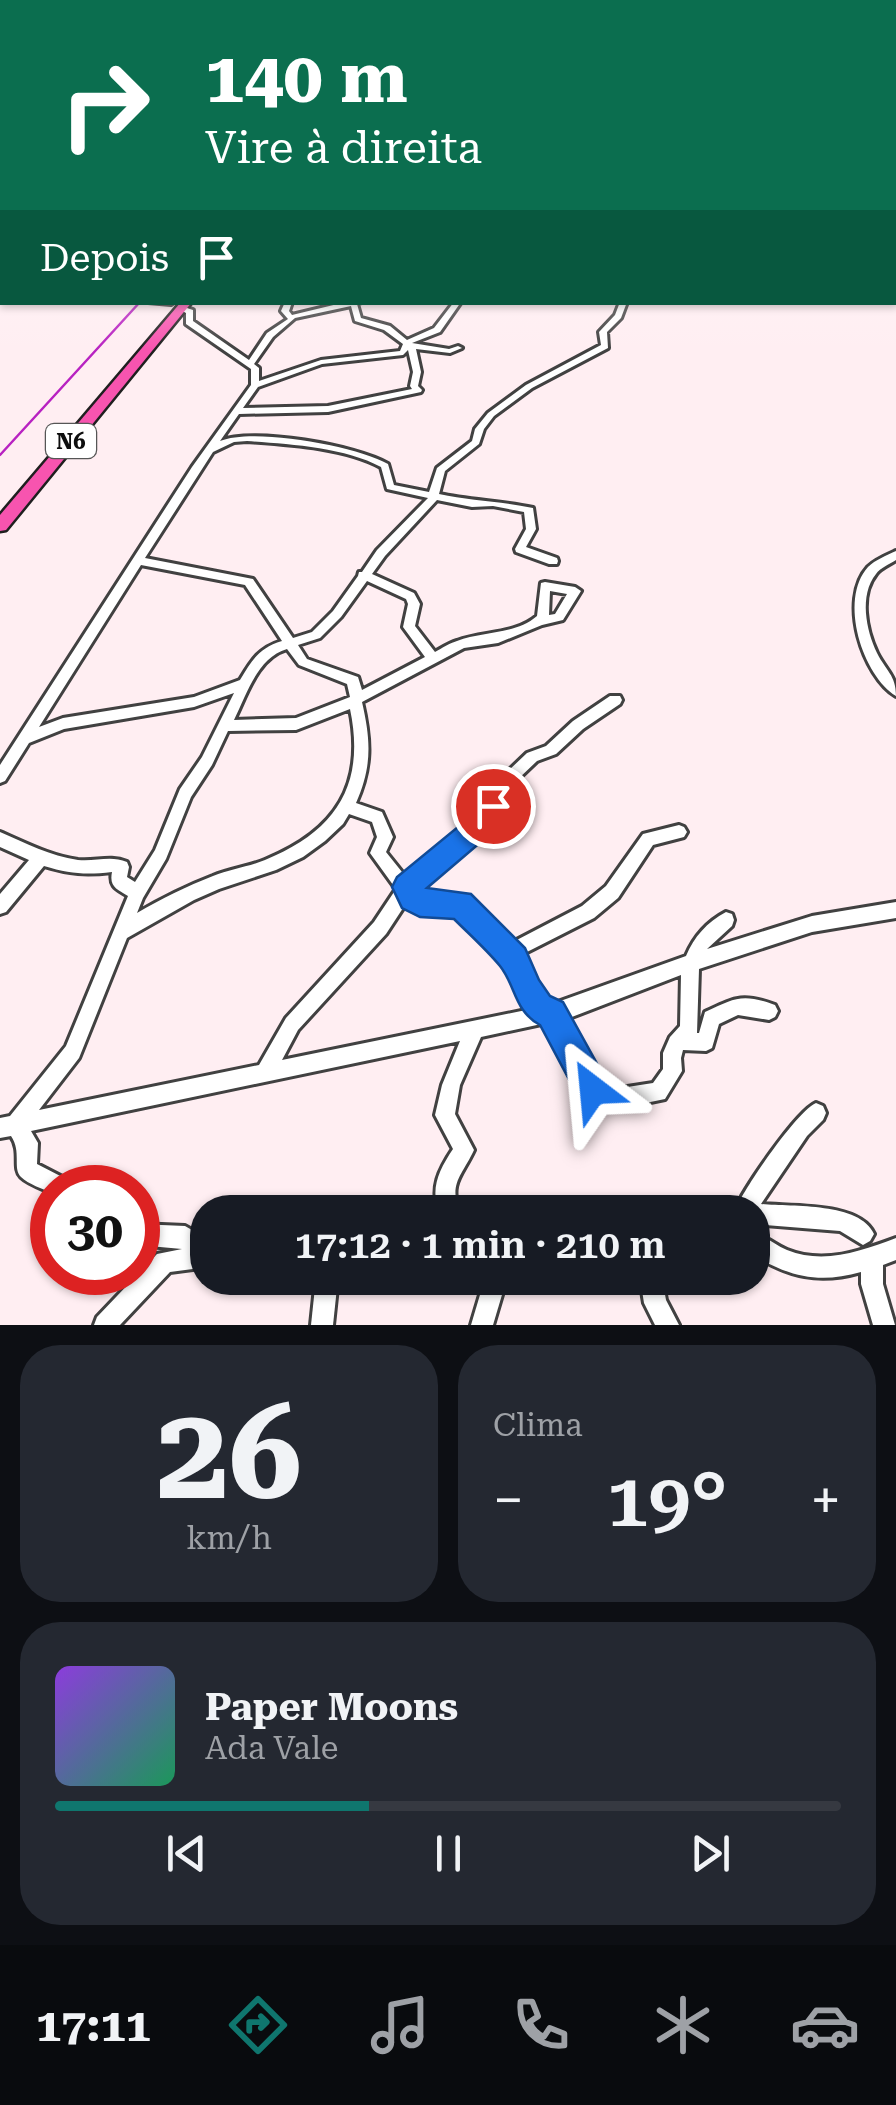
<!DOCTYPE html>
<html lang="pt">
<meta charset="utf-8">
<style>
:root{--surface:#171b24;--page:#242831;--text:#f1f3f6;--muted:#9ea1a6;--line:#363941;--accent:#0f766e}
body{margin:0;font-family:"Roboto Serif",serif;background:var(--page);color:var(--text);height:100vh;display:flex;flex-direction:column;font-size:38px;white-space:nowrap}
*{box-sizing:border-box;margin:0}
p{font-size:32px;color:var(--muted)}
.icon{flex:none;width:55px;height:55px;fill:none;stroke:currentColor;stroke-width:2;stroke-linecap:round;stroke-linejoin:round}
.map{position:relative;height:1325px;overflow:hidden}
.sheet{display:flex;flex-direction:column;gap:20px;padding:20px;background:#0d0f14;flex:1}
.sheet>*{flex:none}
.top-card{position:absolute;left:0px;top:0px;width:898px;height:305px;box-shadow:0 2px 8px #0004;background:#0b6e4f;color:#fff;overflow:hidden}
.speed{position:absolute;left:30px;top:1165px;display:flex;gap:20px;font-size:50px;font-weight:700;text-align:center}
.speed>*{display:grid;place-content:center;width:130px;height:130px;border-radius:50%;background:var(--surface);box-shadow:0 2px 8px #0004;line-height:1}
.speed .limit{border:15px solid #d22;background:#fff;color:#111}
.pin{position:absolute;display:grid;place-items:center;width:85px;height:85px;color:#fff;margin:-42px;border:5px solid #fff;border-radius:50%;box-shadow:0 2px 10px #0007}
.me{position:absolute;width:110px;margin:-55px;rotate:331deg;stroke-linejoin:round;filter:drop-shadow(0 0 8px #0008)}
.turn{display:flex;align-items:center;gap:35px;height:210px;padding:0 40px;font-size:45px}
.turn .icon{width:130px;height:130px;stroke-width:2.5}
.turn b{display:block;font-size:70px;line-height:85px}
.then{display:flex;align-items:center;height:95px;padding:0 40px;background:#0003;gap:20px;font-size:38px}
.big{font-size:75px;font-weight:600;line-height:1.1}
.sheet .widget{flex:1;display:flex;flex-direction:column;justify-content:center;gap:15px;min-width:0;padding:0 35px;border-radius:40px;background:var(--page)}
.sheet .dial{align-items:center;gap:0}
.dial b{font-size:130px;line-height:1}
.song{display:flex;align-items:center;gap:30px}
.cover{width:120px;height:120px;border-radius:15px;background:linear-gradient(135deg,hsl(270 70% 55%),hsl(150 70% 35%))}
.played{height:10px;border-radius:5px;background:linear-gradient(90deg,var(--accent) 40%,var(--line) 40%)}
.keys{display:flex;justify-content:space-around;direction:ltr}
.heat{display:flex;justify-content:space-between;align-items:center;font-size:55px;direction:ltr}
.sheet .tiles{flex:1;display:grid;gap:20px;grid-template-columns:1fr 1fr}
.widget:last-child{grid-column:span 2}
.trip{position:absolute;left:190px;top:1195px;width:580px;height:100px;border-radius:40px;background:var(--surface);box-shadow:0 2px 8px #0004;font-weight:600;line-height:100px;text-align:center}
.menu{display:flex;height:160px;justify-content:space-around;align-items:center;background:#090b0e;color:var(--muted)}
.menu .icon{width:70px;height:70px}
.menu .active{color:var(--accent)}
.menu b{font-size:45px;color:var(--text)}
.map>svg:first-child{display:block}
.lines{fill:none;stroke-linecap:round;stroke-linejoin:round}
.minor-casing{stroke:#414141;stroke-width:6}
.highway-casing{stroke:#1f1f1f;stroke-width:5}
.minor{fill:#fff;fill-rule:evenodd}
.highway{fill:#f754af;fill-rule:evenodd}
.rail{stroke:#b822c1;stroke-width:2.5}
.route{fill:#1a73e8;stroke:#114b97;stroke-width:2.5}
.labels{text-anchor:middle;stroke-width:10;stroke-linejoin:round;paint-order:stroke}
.shield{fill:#fff;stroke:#565656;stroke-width:2.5}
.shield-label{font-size:22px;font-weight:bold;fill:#0e0e0e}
</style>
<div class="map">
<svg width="896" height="1325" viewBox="0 0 896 1325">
<rect width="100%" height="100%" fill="#ffeef2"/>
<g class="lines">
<defs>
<g id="minor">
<polygon points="0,227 2,228 2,232 0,231"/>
<polygon points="148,302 174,302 171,304"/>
<path d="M285,302h7l-3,9 3,4 54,-13h15l-4,2 4,14 29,8 17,14 27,-12 20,-26h7l-21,30 -28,11 37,6 9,-3 4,2 -12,5 -34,-4 5,23 -3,14 4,4 -1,2 -93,20 -89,2 -19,27c33,-14 137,5 168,23l6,21 35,7 8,-24 35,-27 3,-12 13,-16 38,-28 75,-40 -2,-13 16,-17 5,-13h7l-6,16 -14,14 1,16 -76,40 -38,28 -10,13 -5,15 -34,27 -6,23c31,7 62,7 94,14l3,21 -10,18 31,11 1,3 -1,3h-8l-33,-12 -1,-3 11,-20 -2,-17 -31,-6 -21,1 -35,-7 -52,56 -13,18 42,19 6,11 -5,22 20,26c7,-4 15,-9 22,-11 26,-10 58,-6 80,-25l4,-33 4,-1 30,5 6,4 -18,29 -21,5 -44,18 -34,5 -102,54c9,39 10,65 -6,101l26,9 11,25 -7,15 20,25 68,-55 32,-49 21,-20 19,-7 27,-25 37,-25h10l2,4 -2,4 -37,25 -27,25 -19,7 -21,20 -32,51 -67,57 5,5 33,2 11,3 45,44 71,-37 24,-20 37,-52 36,-9 5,2 3,5 -3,5 -31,8 -35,53 -24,20 -69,35c0,22 11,37 27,51l134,-48c8,-19 21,-34 40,-44l6,2 2,6 -2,6 -25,23 105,-33 84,-14v16l-84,14 -113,37 -2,64h2l6,-21c30,-14 37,-19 70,-7l3,6 -3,6 -6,3 -31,-5 -19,9 -7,24 -6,3 -23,-1 -2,8 1,13 -17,28 -44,9 -35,-11 -40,-74 -65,14 -21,48 -5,29 19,36c-12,26 -25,32 -15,62h-20c-9,-24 0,-42 14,-63l-18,-34 7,-30 18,-44 -429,90 7,12 -1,21 33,17 3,7h-21v5c-9,-4 -24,-9 -31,-16 -9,-9 1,-25 -10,-41l-11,2v-20l10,-2 56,-70 62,-150c-11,-7 -19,-9 -16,-24 -26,3 -42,2 -68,-6l-38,46 -6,2v-20l29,-34 -29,-13v-15c26,11 50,24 78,28 17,2 32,-5 49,2l2,5 -2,10 8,5 20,-32 25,-61 22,-32 32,-64 -40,14 -130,22 -35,14 -24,38 -5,2v-18l192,-298 59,-82v-16l-65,-45v-11l-9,-5 4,-2 12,4v11l56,39 18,-27 21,-14 -7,-8zM351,306l4,15 29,9 19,14 -3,7 -79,9 -62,21v-13l-5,-4 19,-27 22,-19zM408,350l5,22 -3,14 2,3 -84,17 -85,2 15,-21 64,-23 81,-9zM247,441c41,3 97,6 134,26l6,22 41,9 -51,52 -15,22h-3l-1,4 -25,35 -21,21 -19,6 -40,-59 -108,-21 68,-106 21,-10zM141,565l104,20 37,56c-23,7 -30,19 -42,39l-46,17 -131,21 -24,9zM367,581l39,18 2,5 -5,23 22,30 -63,33 -4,-13 -51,-18 -9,-14 22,-7 21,-21zM550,591l17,3 -12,20 -6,1zM287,649l12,16 48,19 3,13 -54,21 -62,2c13,-26 23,-62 53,-71zM350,709c16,76 -14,122 -85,151 -17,7 -35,9 -52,16 -26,10 -52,23 -76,37l6,-15 23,-39 25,-62 21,-32 16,-34 68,-1zM349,814l23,8 5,15 -7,16 26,36 -22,33 -88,96 -27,47 -220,45 40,-52 48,-120 67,-38 25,-11 57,-19 27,-13 22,-16 18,-17zM407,902l12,8 37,2 52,52 10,28 13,17 -249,51 16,-30 88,-96zM681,975l-1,51 -10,11 -7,16v16l-10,14 -32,5 -22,-6 -35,-62z"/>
<path d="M896,551v9c-6,4 -16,8 -20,14 -17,21 -10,56 1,79 9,18 19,22 19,43 -33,-20 -58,-96 -28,-129 7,-7 19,-12 28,-16z"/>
<path d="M816,1103l7,3 3,7 -3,7 -16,16 -46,68c30,3 99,-2 113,30l-4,7 -7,4 -23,-14 -88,-7v-12h-18c9,-22 62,-100 82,-109z"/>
<polygon points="138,1224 185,1226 192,1230 208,1244 208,1267 170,1272 120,1325 94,1325 97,1317 157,1254 182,1249 138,1245"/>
<path d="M752,1231c13,5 23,14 35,19 37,15 74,1 109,-12v22l-13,5v19l12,41h-22l-12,-41v-12c-42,12 -72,5 -109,-18z"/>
<polygon points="316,1278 338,1278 333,1325 311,1325"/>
<polygon points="485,1278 507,1278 493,1325 471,1325"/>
<polygon points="640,1278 662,1278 666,1300 679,1325 655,1325 644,1303"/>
</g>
<polygon id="highway" points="181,302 192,302 6,530 0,531 0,515"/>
</defs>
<use href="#minor" class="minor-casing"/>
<use href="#highway" class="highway-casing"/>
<use href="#minor" class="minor"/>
<use href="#highway" class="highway"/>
<polyline class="rail" points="0,455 140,302"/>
</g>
<linearGradient id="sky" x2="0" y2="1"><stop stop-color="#92cfdc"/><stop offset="0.47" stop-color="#fff7f9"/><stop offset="1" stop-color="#fff7f9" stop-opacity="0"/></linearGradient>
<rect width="896" height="350" fill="url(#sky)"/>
<path class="route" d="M493,794l10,3 4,9 -19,30 -61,52 44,6 54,54 14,32 11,16 13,6 42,76 5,12 -5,12 -12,5 -12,-5 -41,-77c-26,-14 -24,-39 -40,-59 -14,-17 -31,-32 -46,-47l-34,-2 -18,-9 -10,-21 5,-10 72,-59 15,-21z"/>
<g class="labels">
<rect class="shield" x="46" y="424" width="50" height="34" rx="8"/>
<g class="shield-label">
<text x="71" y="449">N6</text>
</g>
</g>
</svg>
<div class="speed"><div class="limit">30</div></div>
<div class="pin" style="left:493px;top:806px;background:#d93025"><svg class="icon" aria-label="arrive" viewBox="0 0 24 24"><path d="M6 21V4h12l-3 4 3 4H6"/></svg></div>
<svg class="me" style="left:593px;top:1090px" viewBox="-20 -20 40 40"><path d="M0-17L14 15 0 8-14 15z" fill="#1a73e8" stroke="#fff" stroke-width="4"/></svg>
<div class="trip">17:12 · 1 min · 210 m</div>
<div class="top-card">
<div class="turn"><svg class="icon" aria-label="right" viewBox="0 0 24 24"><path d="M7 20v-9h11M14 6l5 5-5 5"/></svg><div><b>140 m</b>Vire à direita</div></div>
<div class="then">Depois<svg class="icon" aria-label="arrive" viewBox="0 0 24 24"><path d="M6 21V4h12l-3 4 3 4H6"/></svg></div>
</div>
</div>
<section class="sheet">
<div class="tiles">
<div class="widget dial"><b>26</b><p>km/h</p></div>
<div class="widget"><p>Clima</p>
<div class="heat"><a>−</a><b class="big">19°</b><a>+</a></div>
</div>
<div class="widget">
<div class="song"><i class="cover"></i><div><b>Paper Moons</b><p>Ada Vale</p></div></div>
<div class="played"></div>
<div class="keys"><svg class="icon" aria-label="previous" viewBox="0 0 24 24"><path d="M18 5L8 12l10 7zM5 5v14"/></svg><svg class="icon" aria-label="pause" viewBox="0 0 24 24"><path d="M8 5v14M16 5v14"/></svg><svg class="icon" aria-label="next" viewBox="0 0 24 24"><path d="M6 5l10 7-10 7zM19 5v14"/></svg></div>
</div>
</div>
</section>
<nav class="menu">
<b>17:11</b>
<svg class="icon active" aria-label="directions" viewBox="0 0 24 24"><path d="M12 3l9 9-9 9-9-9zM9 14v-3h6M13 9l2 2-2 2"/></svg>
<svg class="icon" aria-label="music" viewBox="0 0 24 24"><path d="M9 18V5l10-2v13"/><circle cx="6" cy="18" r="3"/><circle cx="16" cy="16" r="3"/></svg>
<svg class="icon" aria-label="phone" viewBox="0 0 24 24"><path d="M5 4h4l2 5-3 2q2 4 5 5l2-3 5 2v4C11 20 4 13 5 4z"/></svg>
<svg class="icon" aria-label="climate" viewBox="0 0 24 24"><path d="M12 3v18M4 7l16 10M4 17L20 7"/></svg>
<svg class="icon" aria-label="car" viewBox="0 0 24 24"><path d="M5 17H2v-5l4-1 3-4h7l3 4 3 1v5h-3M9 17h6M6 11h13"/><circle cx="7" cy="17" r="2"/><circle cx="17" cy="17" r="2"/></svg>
</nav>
